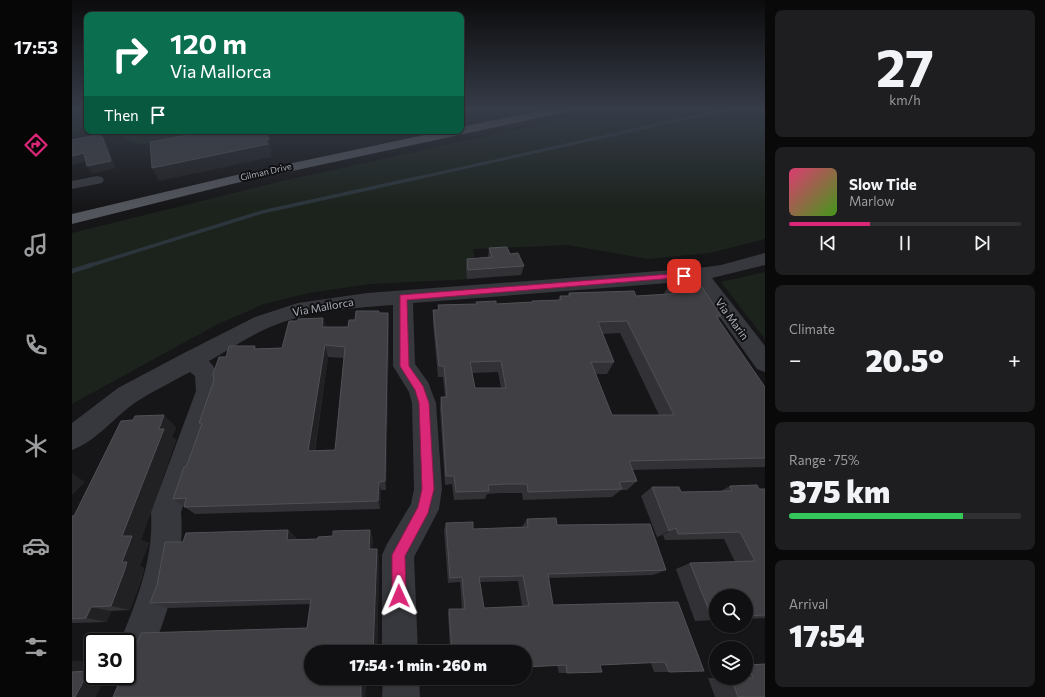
<!DOCTYPE html>
<meta charset="utf-8">
<style>
:root{--surface:#101012;--page:#1e1e20;--text:#f1f3f6;--muted:#9c9d9f;--line:#303032;--accent:#db2777}
body{margin:0;font-family:Commissioner,sans-serif;background:var(--page);color:var(--text);height:100vh;display:flex;flex-direction:column;font-size:15px;white-space:nowrap}
*{box-sizing:border-box;margin:0}
p{font-size:13px;color:var(--muted)}
.icon{flex:none;width:22px;height:22px;fill:none;stroke:currentColor;stroke-width:2;stroke-linecap:round;stroke-linejoin:round}
.map{position:relative;flex:1;overflow:hidden}
.details{display:flex;flex-direction:column;gap:10px;padding:10px;background:#09090a;width:280px}
.details>*{flex:none}
.guide{position:absolute;left:12px;top:12px;width:380px;height:122px;border-radius:8px;box-shadow:0 1px 3px #0004,0 0 0 1px var(--line);background:#0b6e4f;color:#fff;overflow:hidden}
.tools{position:absolute;left:637px;top:589px;display:grid;gap:8px}
.tools a{display:grid;place-items:center;width:44px;height:44px;border-radius:50%;background:var(--surface);box-shadow:0 1px 3px #0004,0 0 0 1px var(--line);font-size:20px}
.speed{position:absolute;left:12px;top:633px;display:flex;gap:8px;font-size:20px;font-weight:700;text-align:center}
.speed>*{display:grid;place-content:center;width:52px;height:52px;border-radius:50%;background:var(--surface);box-shadow:0 1px 3px #0004,0 0 0 1px var(--line);line-height:1}
.speed .limit{border:2px solid #111;border-radius:6px;background:#fff;color:#111}
.pin{position:absolute;display:grid;place-items:center;width:34px;height:34px;color:#fff;margin:-17px;border-radius:8px;box-shadow:0 2px 6px #0006}
.me{position:absolute;width:44px;margin:-22px;rotate:359deg;stroke-linejoin:round;filter:drop-shadow(0 0 3px #0008)}
.turn{display:flex;align-items:center;gap:14px;height:84px;padding:0 20px;font-size:18px}
.turn .icon{width:52px;height:52px;stroke-width:2.5}
.turn b{display:block;font-size:28px;line-height:34px}
.then{display:flex;align-items:center;height:38px;padding:0 20px;background:#0003;gap:8px;font-size:15px}
.big{font-size:30px;font-weight:800;line-height:1.1}
.details .tile{flex:1;display:flex;flex-direction:column;justify-content:center;gap:6px;min-width:0;padding:0 14px;border-radius:8px;background:var(--page)}
.details .dial{align-items:center;gap:0}
.dial b{font-size:52px;line-height:1}
.song{display:flex;align-items:center;gap:12px}
.cover{width:48px;height:48px;border-radius:6px;background:linear-gradient(135deg,hsl(340 70% 55%),hsl(100 70% 35%))}
.played{height:4px;border-radius:2px;background:linear-gradient(90deg,var(--accent) 35%,var(--line) 35%)}
.keys{display:flex;justify-content:space-around;direction:ltr}
.heat{display:flex;justify-content:space-between;align-items:center;font-size:22px;direction:ltr}
.charge{height:6px;border-radius:3px;background:linear-gradient(90deg,#34c759 75%,var(--line) 0)}
.trip{position:absolute;left:232px;top:645px;width:228px;height:40px;border-radius:20px;background:var(--surface);box-shadow:0 1px 3px #0004,0 0 0 1px var(--line);font-weight:800;line-height:40px;text-align:center}
main{display:flex;flex:1;min-height:0}
.tabs{display:flex;flex-direction:column;width:72px;justify-content:space-around;align-items:center;background:#060607;color:var(--muted)}
.tabs .icon{width:28px;height:28px}
.tabs .selected{color:var(--accent)}
.tabs b{font-size:18px;color:var(--text)}
.map>svg:first-child{display:block}
.green{fill:#1c231d}
.lines{fill:none;stroke-linecap:round;stroke-linejoin:round}
.stream-far2{stroke:#2c353c;stroke-width:3}
.stream-far1{stroke:#2c353c;stroke-width:3.5}
.stream{stroke:#2c353c;stroke-width:4.5}
.minor{fill:#37383d;fill-rule:evenodd}
.major{fill:#53555c;fill-rule:evenodd}
.wall{fill:#323236;fill-rule:evenodd}
.shaded-wall{fill:#212124}
.building{fill:#3f3f44;stroke:#4f5156;fill-rule:evenodd}
.route{fill:#db2777;stroke:#8e194d}
.labels{text-anchor:middle;stroke-width:4;stroke-linejoin:round;paint-order:stroke}
.far-street-label{font-size:9px;fill:#a8adb8;stroke:#111113}
.street-label{font-size:11px;fill:#a8adb8;stroke:#111113}
</style>
<main>
<nav class="tabs">
<b>17:53</b>
<svg class="icon selected" aria-label="directions" viewBox="0 0 24 24"><path d="M12 3l9 9-9 9-9-9zM9 14v-3h6M13 9l2 2-2 2"/></svg>
<svg class="icon" aria-label="music" viewBox="0 0 24 24"><path d="M9 18V5l10-2v13"/><circle cx="6" cy="18" r="3"/><circle cx="16" cy="16" r="3"/></svg>
<svg class="icon" aria-label="phone" viewBox="0 0 24 24"><path d="M5 4h4l2 5-3 2q2 4 5 5l2-3 5 2v4C11 20 4 13 5 4z"/></svg>
<svg class="icon" aria-label="climate" viewBox="0 0 24 24"><path d="M12 3v18M4 7l16 10M4 17L20 7"/></svg>
<svg class="icon" aria-label="car" viewBox="0 0 24 24"><path d="M5 17H2v-5l4-1 3-4h7l3 4 3 1v5h-3M9 17h6M6 11h13"/><circle cx="7" cy="17" r="2"/><circle cx="17" cy="17" r="2"/></svg>
<svg class="icon" aria-label="filters" viewBox="0 0 24 24"><path d="M4 7h16M4 17h16"/><circle cx="9" cy="7" r="2"/><circle cx="15" cy="17" r="2"/></svg>
</nav>
<div class="map">
<svg width="693" height="697" viewBox="0 0 693 697">
<rect width="100%" height="100%" fill="#161618"/>
<g class="green">
<polygon points="0,109 15,109 15,130 0,134"/>
<polygon points="538,109 693,109 693,239 638,253 576,259 496,245 401,249 405,277 400,279 298,284 237,293 192,304 146,324 0,404 0,233 210,181"/>
<polygon points="36,131 151,131 67,145"/>
<polygon points="693,272 693,339 649,282"/>
</g>
<g class="lines">
<polyline class="stream-far2" points="341,179 656,109"/>
<polyline class="stream-far1" points="16,266 190,212 345,178"/>
<polyline class="stream" points="0,271 19,265"/>
<g class="minor">
<polygon points="25,176 30,177 32,180 30,183 0,189 0,181"/>
<path d="M693,253v12l-53,13 53,68v26l-8,-3 -63,-88 -281,22 2,61 13,18 8,21 6,86 -3,20 -5,10 -20,38 4,95h-36v-97l5,-11 24,-40 3,-15 -2,-86 -3,-11 -16,-26v-61c-41,3 -85,6 -123,22 -21,9 -41,23 -61,34 9,9 9,18 11,30l-39,121c5,58 -19,116 -41,169l-13,5 -13,-5 -2,-5h15v-34h-7c17,-42 34,-84 31,-130l45,-121 -1,-15 -5,-4c-18,10 -37,19 -54,30 -22,15 -38,38 -64,48v-27l46,-35 66,-35 71,-36 43,-14 69,-10 332,-25 22,-3z"/>
<polygon points="311,678 347,678 348,697 310,697"/>
</g>
<polygon class="major" points="475,109 499,109 494,112 160,184 0,224 0,214 160,176 371,131 389,131 389,127"/>
</g>
<g class="wall">
<polygon points="417,248 438,254 452,266 449,275 395,279 394,267 395,259 416,257"/>
<path d="M597,285l20,2 32,29 -3,4 47,67v80l-133,3 5,11 -10,9h-6l-9,7 -89,3 -1,-7h-21l-14,1 -2,5 -31,1 -2,-16 -7,1 -5,-77 1,-11h4l-2,-20h-5l-5,-54v-13h5v-5l38,-1v-2l20,2 36,-2v-1l26,-1 2,-4h7l2,-3 67,3 27,-1zM548,333l39,82h-47l-17,-41h12l7,-12 -12,-28zM426,372l3,16h-26l-3,-15z"/>
<path d="M307,313l10,12 -3,165h-5l-1,19 -185,5 -22,-15 18,-45 10,-28 -2,-3 27,-66 29,-11 1,3 26,-1 16,-27 25,-3 3,9h22l7,-7zM256,357l16,1 -9,92 -20,1z"/>
<polygon points="104,427 100,437 104,440 69,540 77,543 68,566 72,568 70,578 58,610 39,611 35,622 0,623 0,516 2,516"/>
<polygon points="658,486 687,489 693,489 693,618 674,619 674,596 644,596 644,620 623,621 604,569 618,563 663,562 652,539 593,540 591,535 585,537 569,496 580,487 609,492 649,491"/>
<path d="M455,519l30,6 109,45 -13,5 -104,3 4,27 125,-3 -9,70h-15l-3,-9 -51,2 -33,8h-8l-2,-8 -32,-13h-67v-1h-8l-2,-38 1,-4h13l-2,-27 -12,1 -4,-53 2,-7 27,6 49,-2zM446,581l4,25 -38,2 -4,-26z"/>
<polygon points="216,530 225,539 246,539 246,537 261,536 261,531 298,530 301,539 300,549 305,549 307,557 305,652 239,652 239,678 304,678 304,683 294,684 293,697 41,697 50,676 55,676 55,663 58,655 61,655 69,633 235,628 238,604 97,608 78,603 85,585 93,542 111,542 114,533"/>
<polygon points="674,664 693,664 693,697 643,697 636,678 674,678"/>
</g>
<g class="shaded-wall">
<polygon points="29,134 34,141 44,168 20,174 15,166"/>
<polygon points="197,139 200,152 198,152 200,157 87,181 80,168"/>
<polygon points="12,153 17,161 0,165 0,156"/>
<polygon points="316,313 317,325 314,490 313,481"/>
<polygon points="251,318 255,330 250,327"/>
<polygon points="253,345 256,357 241,461 236,451"/>
<polygon points="92,415 104,427 100,437 104,440 69,540 77,543 68,566 72,568 70,578 58,610 39,606 50,536 87,429"/>
<polygon points="0,473 13,482 0,495"/>
<polygon points="307,482 309,490 308,509 306,501"/>
<polygon points="604,528 591,535 585,537 597,531"/>
<polygon points="216,530 225,539 215,540"/>
<polygon points="298,530 301,539 300,557 297,549"/>
<polygon points="305,549 307,557 305,652 301,652"/>
<polygon points="19,607 39,611 35,622 14,618"/>
<polygon points="0,661 19,661 15,672 0,672"/>
<polygon points="17,671 21,671 21,676 34,676 24,696 24,697 3,697"/>
<polygon points="301,678 304,678 304,683 300,684"/>
<polygon points="294,684 293,697 289,697 289,685"/>
</g>
<g class="building">
<polygon points="138,131 193,131 197,139 194,140 196,144 80,168 78,142"/>
<polygon points="29,134 39,161 15,166 12,153 0,156 0,140"/>
<polygon points="435,247 438,254 446,253 452,266 396,270 395,259 420,257 417,248"/>
<path d="M597,285h18l2,2h13l19,29h-5l49,71v71l-136,3 8,20 -18,1 3,7 -94,3 -1,-8h-22l-17,1 1,6 -33,1 -2,-16h-8l-5,-79h6l-3,-31h-5l-6,-56h6l-1,-5 39,-1 -1,-2 20,-1v3l37,-2 -1,-1 29,-1 -1,-4h10l-1,-3 65,-2 2,5 34,-2h4zM555,321l47,94h-62l-21,-53h23l-16,-40zM429,361l5,27h-31l-5,-26z"/>
<path d="M284,311h23v2h9l-3,168 -6,1 -1,19 -194,6 2,-9 -13,1 11,-32h2l5,-13 11,-31h-3l15,-43 -1,-6 6,-17h7l3,-11h26l-1,3 28,-1 7,-27h9v-2l25,-1 -1,9h26l1,-7h6zM253,345l20,2 -10,103 -27,1z"/>
<polygon points="92,415 87,429 92,429 50,536 60,536 50,562 55,562 52,572 39,606 19,607 14,618 0,619 0,516 2,516 49,421 61,420 63,416"/>
<polygon points="685,485 687,489 693,489 693,615 674,616 674,596 644,596 644,617 640,618 618,563 683,561 668,532 606,534 604,528 597,531 580,487 607,487 609,492 660,491 658,486"/>
<path d="M484,518l1,7 93,-1 16,46 -118,4 5,31 125,-3 26,69 -35,1 -4,-10 -65,3 2,7 -35,1 -1,-8 -41,2v-15h-65v-2h-8l-3,-41h16l-3,-32 -12,1 -4,-55 27,-1v7l55,-2 -1,-8zM451,576l6,30 -45,2 -5,-31z"/>
<polygon points="216,530 215,540 246,539 246,537 261,536 261,531 298,530 297,549 305,549 301,652 239,652 239,678 301,678 300,684 289,685 289,697 41,697 50,676 55,676 55,663 58,655 61,655 69,633 235,628 239,599 78,603 85,585 93,542 111,542 114,533"/>
<polygon points="693,664 693,697 666,697 659,678 681,678 676,665"/>
<polygon points="17,671 3,697 0,697 0,672"/>
</g>
<linearGradient id="sky" x2="0" y2="1"><stop stop-color="#0c0c0d"/><stop offset="0.53" stop-color="#363c48"/><stop offset="1" stop-color="#363c48" stop-opacity="0"/></linearGradient>
<rect width="693" height="207" fill="url(#sky)"/>
<polygon class="route" points="612,273 615,274 615,277 335,300 337,366 351,386 357,403 362,489 356,513 333,556 334,596 332,601 327,603 322,601 320,596 320,555 346,507 350,489 347,403 343,390 328,366 328,295"/>
<g class="labels">
<g class="far-street-label">
<text transform="translate(194 172) rotate(-13)" y="3">Gilman Drive</text>
</g>
<g class="street-label">
<text transform="translate(251 307) rotate(-10)" y="4">Via Mallorca</text>
<text transform="translate(660 319) rotate(54)" y="4">Via Marin</text>
</g>
</g>
</svg>
<div class="tools">
<a><svg class="icon" aria-label="search" viewBox="0 0 24 24"><circle cx="10" cy="10" r="6"/><path d="M15 15l6 6"/></svg></a>
<a><svg class="icon" aria-label="layers" viewBox="0 0 24 24"><path d="M12 4l9 5-9 5-9-5zM3 14l9 5 9-5"/></svg></a>
</div>
<div class="speed"><div class="limit">30</div></div>
<div class="pin" style="left:612px;top:276px;background:#d93025"><svg class="icon" aria-label="arrive" viewBox="0 0 24 24"><path d="M6 21V4h12l-3 4 3 4H6"/></svg></div>
<svg class="me" style="left:327px;top:596px" viewBox="-20 -20 40 40"><path d="M0-17L14 15 0 8-14 15z" fill="#db2777" stroke="#fff" stroke-width="4"/></svg>
<div class="trip">17:54 · 1 min · 260 m</div>
<div class="guide">
<div class="turn"><svg class="icon" aria-label="right" viewBox="0 0 24 24"><path d="M7 20v-9h11M14 6l5 5-5 5"/></svg><div><b>120 m</b>Via Mallorca</div></div>
<div class="then">Then<svg class="icon" aria-label="arrive" viewBox="0 0 24 24"><path d="M6 21V4h12l-3 4 3 4H6"/></svg></div>
</div>
</div>
<section class="details">
<div class="tile dial"><b>27</b><p>km/h</p></div>
<div class="tile">
<div class="song"><i class="cover"></i><div><b>Slow Tide</b><p>Marlow</p></div></div>
<div class="played"></div>
<div class="keys"><svg class="icon" aria-label="previous" viewBox="0 0 24 24"><path d="M18 5L8 12l10 7zM5 5v14"/></svg><svg class="icon" aria-label="pause" viewBox="0 0 24 24"><path d="M8 5v14M16 5v14"/></svg><svg class="icon" aria-label="next" viewBox="0 0 24 24"><path d="M6 5l10 7-10 7zM19 5v14"/></svg></div>
</div>
<div class="tile"><p>Climate</p>
<div class="heat"><a>−</a><b class="big">20.5°</b><a>+</a></div>
</div>
<div class="tile"><p>Range · 75%</p><b class="big">375 km</b><div class="charge"></div></div>
<div class="tile"><p>Arrival</p><b class="big">17:54</b></div>
</section>
</main>
